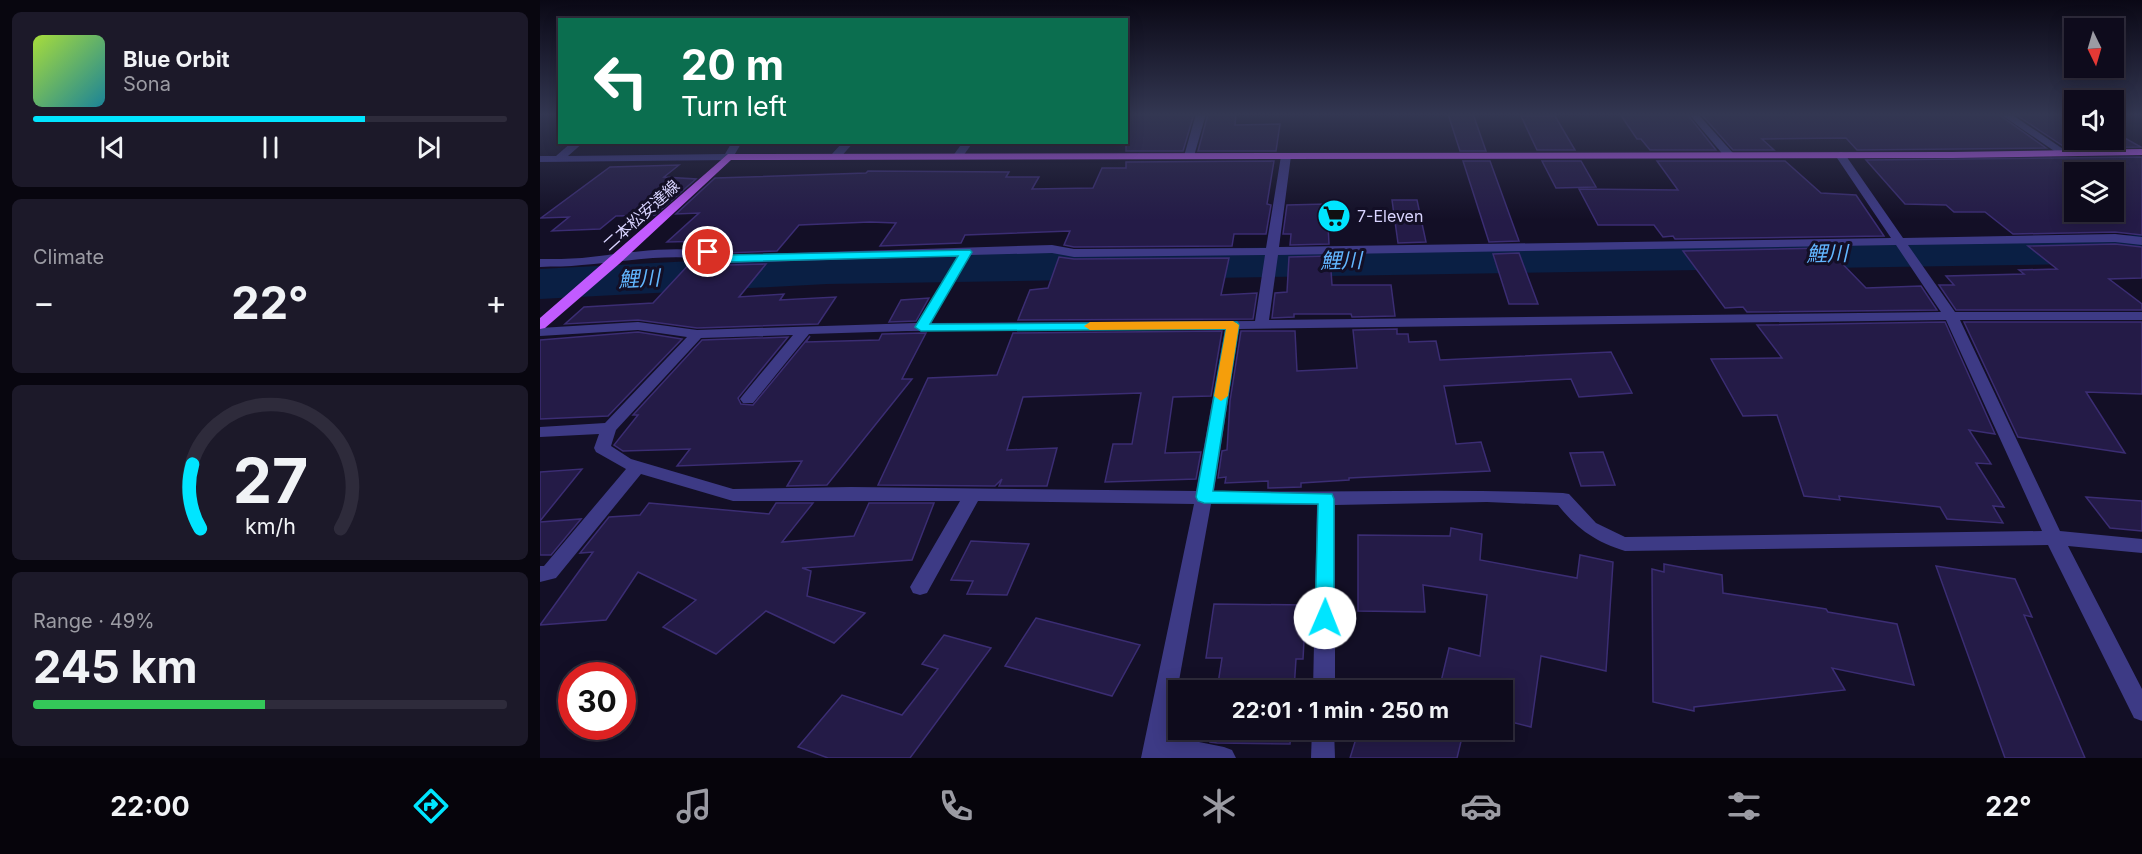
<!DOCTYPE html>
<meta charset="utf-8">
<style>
:root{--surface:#0e0b1c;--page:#1c1929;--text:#f1f3f6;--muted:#9b9ba3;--line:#2e2b3b;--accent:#00e5ff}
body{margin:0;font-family:Inter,"Noto Sans JP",sans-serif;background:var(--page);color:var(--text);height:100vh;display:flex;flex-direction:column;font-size:22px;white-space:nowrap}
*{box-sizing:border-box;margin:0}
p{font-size:20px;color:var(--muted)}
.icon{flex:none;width:33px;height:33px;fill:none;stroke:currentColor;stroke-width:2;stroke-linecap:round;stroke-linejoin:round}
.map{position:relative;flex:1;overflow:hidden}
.sheet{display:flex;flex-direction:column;gap:12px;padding:12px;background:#08060f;width:540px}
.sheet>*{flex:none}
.guide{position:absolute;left:18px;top:18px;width:570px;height:126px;border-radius:0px;box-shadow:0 3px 15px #0003,0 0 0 2px var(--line);background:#0b6e4f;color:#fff;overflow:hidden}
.needle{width:39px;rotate:175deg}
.buttons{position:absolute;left:1524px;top:18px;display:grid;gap:12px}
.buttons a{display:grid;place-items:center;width:60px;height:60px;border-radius:0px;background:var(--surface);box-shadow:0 3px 15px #0003,0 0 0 2px var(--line);font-size:30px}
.speed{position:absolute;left:18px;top:662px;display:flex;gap:12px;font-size:30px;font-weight:700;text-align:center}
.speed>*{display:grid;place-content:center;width:78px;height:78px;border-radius:50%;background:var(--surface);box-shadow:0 3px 15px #0003,0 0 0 2px var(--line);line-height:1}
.speed .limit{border:9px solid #d22;background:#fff;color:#111}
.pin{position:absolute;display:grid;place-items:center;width:51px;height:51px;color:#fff;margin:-26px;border:3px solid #fff;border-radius:50%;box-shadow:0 2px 6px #0007}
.me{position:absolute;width:66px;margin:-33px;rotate:1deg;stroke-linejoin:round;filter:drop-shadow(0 0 4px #0008)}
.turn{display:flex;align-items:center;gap:21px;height:126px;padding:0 24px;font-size:27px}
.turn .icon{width:78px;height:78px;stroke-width:2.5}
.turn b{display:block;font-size:42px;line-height:51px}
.big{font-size:45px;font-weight:700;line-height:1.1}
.sheet .widget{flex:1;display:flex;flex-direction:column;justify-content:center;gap:9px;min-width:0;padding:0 21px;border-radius:9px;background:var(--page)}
.sheet .dial{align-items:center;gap:0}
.dial svg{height:156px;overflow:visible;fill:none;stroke:var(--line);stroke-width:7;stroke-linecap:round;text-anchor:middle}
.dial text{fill:var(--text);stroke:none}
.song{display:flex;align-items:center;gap:18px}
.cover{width:72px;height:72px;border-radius:9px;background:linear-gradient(135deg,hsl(80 70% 55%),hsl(190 70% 35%))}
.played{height:6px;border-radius:3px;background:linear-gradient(90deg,var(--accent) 70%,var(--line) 70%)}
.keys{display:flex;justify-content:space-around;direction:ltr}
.heat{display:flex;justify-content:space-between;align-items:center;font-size:33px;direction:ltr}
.charge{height:9px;border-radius:4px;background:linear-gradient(90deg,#34c759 49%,var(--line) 0)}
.trip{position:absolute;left:628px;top:680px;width:345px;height:60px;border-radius:0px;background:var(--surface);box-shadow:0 3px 15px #0003,0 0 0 2px var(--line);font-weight:700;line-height:60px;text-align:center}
.tabs{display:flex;height:96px;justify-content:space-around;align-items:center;background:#06040b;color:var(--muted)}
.tabs .icon{width:42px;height:42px}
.tabs .selected{color:var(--accent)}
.tabs b{font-size:27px;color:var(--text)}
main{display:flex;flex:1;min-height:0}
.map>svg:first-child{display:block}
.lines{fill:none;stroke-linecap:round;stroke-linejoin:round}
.river{fill:#0a1f44;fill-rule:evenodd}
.building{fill:#241b47;stroke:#3b2d73;stroke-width:1.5;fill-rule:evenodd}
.minor{fill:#3d3a85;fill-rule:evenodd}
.major{fill:#c25bff;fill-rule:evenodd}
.route{fill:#00e5ff;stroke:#0095a6;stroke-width:1.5}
.slow{fill:#f59e0b}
.labels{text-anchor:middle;stroke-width:6;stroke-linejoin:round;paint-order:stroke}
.far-street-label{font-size:16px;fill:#d9d4ff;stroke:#130f26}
.far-poi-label{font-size:16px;fill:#d9d4ff;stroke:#130f26;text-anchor:start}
.water-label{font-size:21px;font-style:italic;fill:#62b6ff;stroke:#130f26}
</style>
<main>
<section class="sheet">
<div class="widget">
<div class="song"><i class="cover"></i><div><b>Blue Orbit</b><p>Sona</p></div></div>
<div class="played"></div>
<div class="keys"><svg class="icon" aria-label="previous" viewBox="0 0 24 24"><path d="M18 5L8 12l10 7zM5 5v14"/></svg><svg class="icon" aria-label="pause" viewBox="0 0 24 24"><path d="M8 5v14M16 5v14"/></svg><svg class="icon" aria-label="next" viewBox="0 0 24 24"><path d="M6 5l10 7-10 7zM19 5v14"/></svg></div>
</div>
<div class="widget"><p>Climate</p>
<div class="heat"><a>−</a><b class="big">22°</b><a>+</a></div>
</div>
<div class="widget dial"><svg viewBox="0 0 100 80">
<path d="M14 69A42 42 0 1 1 86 69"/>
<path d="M14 69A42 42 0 0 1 10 36" stroke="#00e5ff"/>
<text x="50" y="56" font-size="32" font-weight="700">27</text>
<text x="50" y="72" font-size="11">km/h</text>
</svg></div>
<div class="widget"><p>Range · 49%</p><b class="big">245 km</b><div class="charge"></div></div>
</section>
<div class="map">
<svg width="1602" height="758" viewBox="0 0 1602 758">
<rect width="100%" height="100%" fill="#130f26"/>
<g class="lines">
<polygon class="river" points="1602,235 1602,263 287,284 0,299 0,269 287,254"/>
</g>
<g class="building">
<polygon points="586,114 654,114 643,151 586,151"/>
<polygon points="668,114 696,114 695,125 740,124 736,151 658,151"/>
<polygon points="908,114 933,114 946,151 920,151"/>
<polygon points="1080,114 1147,114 1176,150 1110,150 1101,139 1097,139"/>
<polygon points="1161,114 1458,114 1506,148 1317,150 1306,138 1222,139 1234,150 1193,150"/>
<polygon points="1475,114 1534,114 1534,140 1574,140 1574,132 1601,147 1526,148"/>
<polygon points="981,116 1015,116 1035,150 997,150"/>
<path d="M1602,157v78l-27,-3 -102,2 -28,-22h-31l-8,-7 -41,-1 -39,-44zM1534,172h40v40h-40z"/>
<polygon points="734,161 727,204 731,205 726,234 694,234 692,246 534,247 524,245 530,231 425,235 421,243 340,246 356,223 330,222 259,225 237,251 187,253 164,249 171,241 127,242 159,213 136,214 175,178 326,173 328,171 469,172 466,177 499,177 492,189 553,188 562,168 586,168 586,162"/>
<polygon points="923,161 950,161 979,241 949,242"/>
<polygon points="1002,161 1041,161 1056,187 1016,188"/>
<polygon points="1117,161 1245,161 1281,193 1316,195 1344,236 1135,239 1133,236 1123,237 1114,225 1058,225 1039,189 1138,190"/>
<polygon points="139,165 124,177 156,179 115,215 76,216 60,229 12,231 29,217 1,218 70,167"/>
<polygon points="852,200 877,200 886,242 858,243"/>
<polygon points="787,204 789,244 750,245 751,234 743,234 747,205"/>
<polygon points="1575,244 1602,247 1602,278 1569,279 1602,304 1602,310 1416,310 1399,285 1414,285 1406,276 1484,274 1479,270 1517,269 1488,246"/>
<polygon points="1287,248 1326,288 1381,286 1397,310 1207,312 1203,307 1185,308 1143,251"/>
<polygon points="979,253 998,304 969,304 953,254"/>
<polygon points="790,256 792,285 851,285 855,316 812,317 811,314 754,314 754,317 732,318 735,293 747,292 749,257"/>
<polygon points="519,257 534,259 689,258 681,295 717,293 713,319 478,320 490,290 508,288"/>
<polygon points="153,260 187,265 226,264 199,297 244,294 240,300 296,297 278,324 157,328 98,320 25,324 44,307 113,303"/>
<polygon points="389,298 376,321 349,322 361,300"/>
<polygon points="1405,322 1455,434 1429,430 1451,464 1436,463 1464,507 1453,506 1463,523 1407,519 1400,507 1299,496 1300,500 1264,496 1237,415 1203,416 1171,359 1242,358 1217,325"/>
<polygon points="1424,322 1602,322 1602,394 1546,392 1585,453 1478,437"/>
<polygon points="857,329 857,334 868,334 869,342 896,341 900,360 1071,352 1092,393 1039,397 1031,379 904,386 916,444 941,442 950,471 809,478 809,480 761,483 761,487 728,488 728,481 685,483 686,477 678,478 682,451 687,450 690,401 701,331 755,331 757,371 817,368 813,330"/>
<polygon points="682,331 671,396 633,397 625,453 661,452 656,479 565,482 573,444 592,444 601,393 483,397 467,450 517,448 507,486 459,486 462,479 455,486 338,485 388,378 457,375 473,333"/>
<polygon points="98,332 142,339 68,416 0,419 0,340"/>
<polygon points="386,333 362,379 372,379 287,485 247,486 262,461 137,466 150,449 83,451 74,445 98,415 93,415 162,340 248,337 198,398 201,404 213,405 270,336 266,342 339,340 342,334"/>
<polygon points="1063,452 1075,485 1041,486 1030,453"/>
<polygon points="42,469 0,521 0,472"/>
<polygon points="1546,497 1602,501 1602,531 1570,528"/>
<polygon points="109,503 229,514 236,503 273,503 242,542 314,536 329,503 394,503 372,560 262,568 271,571 267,596 325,613 294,643 226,611 176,654 123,627 156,600 98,572 66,620 0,625 53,552 40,553 69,517 100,515"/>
<polygon points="41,519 11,555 0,555 0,522"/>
<polygon points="911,528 942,534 940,560 1037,578 1040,555 1073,562 1066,671 1001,656 991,727 963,720 963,690 899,690 909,648 940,656 947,595 883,585 885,612 818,611 818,535 910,536"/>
<polygon points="431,541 489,544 467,595 427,594 433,581 411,580"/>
<polygon points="1124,564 1182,575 1183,593 1286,609 1288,612 1357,624 1374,685 1292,668 1305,690 1154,707 1154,711 1113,702 1112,569 1124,572"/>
<polygon points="1396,566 1475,579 1492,617 1484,615 1545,758 1465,758"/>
<polygon points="674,604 766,605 763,659 756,659 754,690 677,690 682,658 666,658"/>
<polygon points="496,618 600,645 572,696 465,666"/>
<polygon points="404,635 451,648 370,758 288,758 258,747 302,695 362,715 398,669 382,664"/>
<polygon points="672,729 751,729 750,744 677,743 670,742"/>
<polygon points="819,729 924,729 917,758 810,758"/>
</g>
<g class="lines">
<g class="minor">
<polygon points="656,114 666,114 654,156 649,159 644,156"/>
<polygon points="1149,114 1158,114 1193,153 1193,157 1185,157"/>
<polygon points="1460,114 1471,114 1529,153 1520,155"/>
<polygon points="32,142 44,142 28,156 185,154 192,142 202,142 192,159 188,160 0,162 0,156 16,156"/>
<polygon points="303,142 314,142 299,159 291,159 291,155"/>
<polygon points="423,142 433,142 421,159 413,159 412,157"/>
<path d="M1300,152l4,1 59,85 212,-4 27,3v8l-27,-3 -207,3 47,67h187v8h-182l100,211 82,8v14l-74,-7 74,143v32l-8,-3 -86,-173 -423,6c-29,-9 -48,-22 -67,-46l-71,-3 -152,3v185h-22l4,-185 -106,-1 -42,232 55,11 8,3 4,8h-95l53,-254 -216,-3 -51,92 -7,2 -7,-2 -3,-6 50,-86h-227l-92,-27 -85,104 -16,4v-16h4l82,-97 -30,-17 -2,-4 5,-14 -59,3v-10l65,-4 82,-86 -49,-7 -98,6v-8l98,-6 59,8 220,-7 41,-67 -231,7c-49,-12 -95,-2 -145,2 -14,2 -28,1 -42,2v-8c14,0 28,0 42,-1 49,-5 96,-15 145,-3l325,-10 22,4 192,-1 15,-92 5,-3 5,3 -12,91 612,-9 -56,-83zM1356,245l45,67 -672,8 9,-65zM512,253l22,4 191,-2 -10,66 -325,2 40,-68zM1406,320l96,211 -417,6 -29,-14 -27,-29 -6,-1c-116,-5 -233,0 -349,-2l25,-162zM685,329l-29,162 -345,-4 -118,2 -102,-30 -20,-13 5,-16 85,-92 92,-3 -50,60 -3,4 3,4h10l56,-69 98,-3z"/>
<polygon points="772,729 794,729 795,758 771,758"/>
</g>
<polygon class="major" points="1602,149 1602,155 1412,158 191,160 79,264 5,328 0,329 0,318 188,154 1412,152"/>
</g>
<linearGradient id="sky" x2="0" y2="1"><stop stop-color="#0a0815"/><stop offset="0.52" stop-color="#333752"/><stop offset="1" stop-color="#333752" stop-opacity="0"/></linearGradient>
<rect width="1602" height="220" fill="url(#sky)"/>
<polygon class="route" points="168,249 188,255 430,250 432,252 390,324 697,322 699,325 673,491 792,494 794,499 794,618 791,624 785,626 778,624 775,618 778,504 664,503 658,501 656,497 686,329 381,331 375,327 418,256 187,262 164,255 164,250"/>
<polygon class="slow" points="693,321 699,325 688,396 681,401 674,396 686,329 550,330 544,326 550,322"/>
<defs>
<symbol id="supermarket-disc" viewBox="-11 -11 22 22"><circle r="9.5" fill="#00e5ff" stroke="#130f26"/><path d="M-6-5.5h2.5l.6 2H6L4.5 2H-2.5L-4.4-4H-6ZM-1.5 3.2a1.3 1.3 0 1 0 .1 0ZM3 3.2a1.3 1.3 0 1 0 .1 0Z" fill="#111"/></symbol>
</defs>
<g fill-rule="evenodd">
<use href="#supermarket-disc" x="775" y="197" width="38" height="38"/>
</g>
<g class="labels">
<g class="far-street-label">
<text transform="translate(101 215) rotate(-42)" y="6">二本松安達線</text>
</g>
<g class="far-poi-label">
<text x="817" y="222">7-Eleven</text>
</g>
<g class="water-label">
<text transform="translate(1287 254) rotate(-1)" y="7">鯉川</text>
<text transform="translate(801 261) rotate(-1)" y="7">鯉川</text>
<text transform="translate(99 279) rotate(-3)" y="7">鯉川</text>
</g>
</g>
</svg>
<div class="buttons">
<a><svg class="needle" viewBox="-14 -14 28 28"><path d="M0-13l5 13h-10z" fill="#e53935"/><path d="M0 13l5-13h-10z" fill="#9b9ba3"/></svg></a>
<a><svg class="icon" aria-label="sound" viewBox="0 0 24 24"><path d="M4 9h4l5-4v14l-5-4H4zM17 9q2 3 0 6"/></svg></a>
<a><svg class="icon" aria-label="layers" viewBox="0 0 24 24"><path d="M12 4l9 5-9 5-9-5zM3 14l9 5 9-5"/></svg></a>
</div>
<div class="speed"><div class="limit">30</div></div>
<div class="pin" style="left:168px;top:252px;background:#d93025"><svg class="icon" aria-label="arrive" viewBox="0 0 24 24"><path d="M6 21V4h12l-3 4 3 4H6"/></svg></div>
<svg class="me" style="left:785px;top:618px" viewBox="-20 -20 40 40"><circle r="19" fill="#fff"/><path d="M0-13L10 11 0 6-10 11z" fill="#00e5ff"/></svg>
<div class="trip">22:01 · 1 min · 250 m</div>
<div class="guide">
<div class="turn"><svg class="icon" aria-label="left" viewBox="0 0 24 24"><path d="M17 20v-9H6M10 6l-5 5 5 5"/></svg><div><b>20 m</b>Turn left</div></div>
</div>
</div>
</main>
<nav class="tabs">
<b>22:00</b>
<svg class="icon selected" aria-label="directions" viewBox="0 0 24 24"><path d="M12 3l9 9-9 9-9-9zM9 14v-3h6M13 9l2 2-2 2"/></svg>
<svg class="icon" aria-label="music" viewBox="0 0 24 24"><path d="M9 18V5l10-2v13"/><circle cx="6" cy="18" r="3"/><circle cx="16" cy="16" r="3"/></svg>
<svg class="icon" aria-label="phone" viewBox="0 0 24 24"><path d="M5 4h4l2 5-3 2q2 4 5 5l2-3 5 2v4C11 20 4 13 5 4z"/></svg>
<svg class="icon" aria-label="climate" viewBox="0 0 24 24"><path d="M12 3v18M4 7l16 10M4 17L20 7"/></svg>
<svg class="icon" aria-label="car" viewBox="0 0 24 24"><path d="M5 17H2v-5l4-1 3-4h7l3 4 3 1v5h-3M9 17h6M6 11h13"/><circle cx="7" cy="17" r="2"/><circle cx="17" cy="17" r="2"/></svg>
<svg class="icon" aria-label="filters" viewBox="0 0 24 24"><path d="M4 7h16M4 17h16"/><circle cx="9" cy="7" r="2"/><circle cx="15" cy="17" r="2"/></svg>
<b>22°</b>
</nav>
